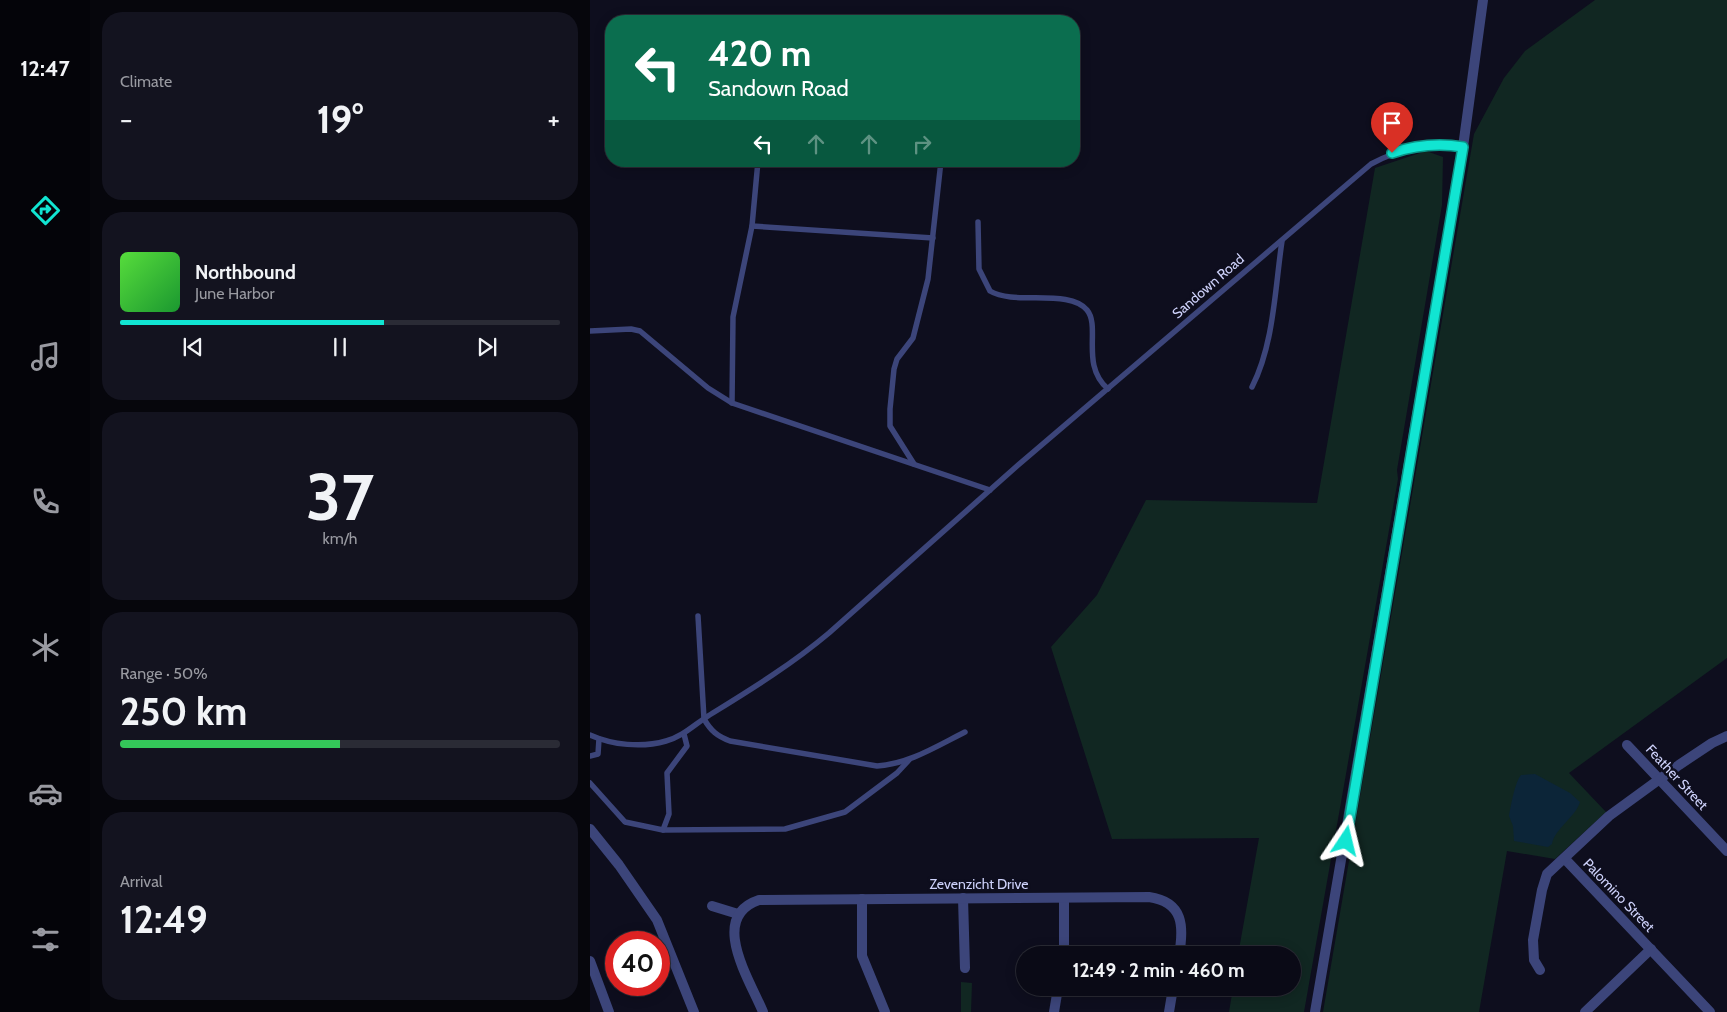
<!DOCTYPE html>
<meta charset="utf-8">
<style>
:root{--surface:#0a0a16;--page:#13131f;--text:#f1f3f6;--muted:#999aa1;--line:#2a2b35;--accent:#11e5d2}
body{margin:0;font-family:Cabin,sans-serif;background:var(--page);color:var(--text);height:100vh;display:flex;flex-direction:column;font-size:19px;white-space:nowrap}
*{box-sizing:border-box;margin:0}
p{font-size:16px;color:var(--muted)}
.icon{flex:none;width:28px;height:28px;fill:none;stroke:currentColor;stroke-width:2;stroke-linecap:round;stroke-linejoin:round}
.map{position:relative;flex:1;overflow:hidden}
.sheet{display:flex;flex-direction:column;gap:12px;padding:12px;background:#06060c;width:500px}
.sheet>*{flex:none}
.banner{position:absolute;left:15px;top:15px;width:475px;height:152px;border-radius:20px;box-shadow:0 2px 12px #0003,0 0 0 1px var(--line);background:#0b6e4f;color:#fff;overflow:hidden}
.speed{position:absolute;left:15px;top:931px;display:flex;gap:10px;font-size:25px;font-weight:700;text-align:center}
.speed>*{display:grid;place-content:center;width:65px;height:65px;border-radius:50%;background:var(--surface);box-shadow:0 2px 12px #0003,0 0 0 1px var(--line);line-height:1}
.speed .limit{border:8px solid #d22;background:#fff;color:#111}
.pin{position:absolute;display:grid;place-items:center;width:42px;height:42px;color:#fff;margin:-51px -21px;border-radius:50% 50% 50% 0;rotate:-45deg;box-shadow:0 0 5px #0007}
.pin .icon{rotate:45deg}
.me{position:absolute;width:55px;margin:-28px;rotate:10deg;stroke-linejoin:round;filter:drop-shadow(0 0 4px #0008)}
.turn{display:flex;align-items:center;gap:18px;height:105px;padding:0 20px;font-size:22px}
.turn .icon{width:65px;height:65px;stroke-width:2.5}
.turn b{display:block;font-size:35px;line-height:42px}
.lanes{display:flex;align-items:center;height:48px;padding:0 20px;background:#0003;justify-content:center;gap:25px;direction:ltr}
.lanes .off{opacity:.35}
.big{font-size:38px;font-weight:700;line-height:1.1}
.sheet .tile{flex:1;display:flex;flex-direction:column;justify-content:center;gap:8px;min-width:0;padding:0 18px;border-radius:20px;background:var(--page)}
.sheet .dial{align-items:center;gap:0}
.dial b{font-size:65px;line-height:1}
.song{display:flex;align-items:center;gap:15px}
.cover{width:60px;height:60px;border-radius:8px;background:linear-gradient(135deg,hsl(110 70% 55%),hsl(130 70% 35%))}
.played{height:5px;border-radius:2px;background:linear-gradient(90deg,var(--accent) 60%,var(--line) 60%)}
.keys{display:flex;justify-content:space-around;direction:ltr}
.heat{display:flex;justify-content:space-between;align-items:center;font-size:28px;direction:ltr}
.charge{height:8px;border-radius:4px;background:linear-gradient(90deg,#34c759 50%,var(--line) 0)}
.trip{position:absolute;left:426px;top:946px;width:285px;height:50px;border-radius:25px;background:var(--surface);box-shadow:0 2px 12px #0003,0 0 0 1px var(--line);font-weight:700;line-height:50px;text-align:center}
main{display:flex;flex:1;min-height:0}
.tab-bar{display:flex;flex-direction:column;width:90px;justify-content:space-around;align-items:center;background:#040409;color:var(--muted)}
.tab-bar .icon{width:35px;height:35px}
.tab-bar .selected{color:var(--accent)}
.tab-bar b{font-size:22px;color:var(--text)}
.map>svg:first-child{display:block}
.green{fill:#112722}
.water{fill:#0c2538}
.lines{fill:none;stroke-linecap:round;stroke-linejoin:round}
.service{stroke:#3c457a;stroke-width:5.5}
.minor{stroke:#3c457a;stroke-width:10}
.tertiary{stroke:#3c457a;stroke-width:10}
.route-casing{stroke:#0b9588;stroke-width:12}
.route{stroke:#11e5d2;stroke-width:9}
.labels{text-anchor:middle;stroke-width:5;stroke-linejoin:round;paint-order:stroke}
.street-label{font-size:14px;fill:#ced2fb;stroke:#0e0e1e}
</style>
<main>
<nav class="tab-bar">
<b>12:47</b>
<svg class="icon selected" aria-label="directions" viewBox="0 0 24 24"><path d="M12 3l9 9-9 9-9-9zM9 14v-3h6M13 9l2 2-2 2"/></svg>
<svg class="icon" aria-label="music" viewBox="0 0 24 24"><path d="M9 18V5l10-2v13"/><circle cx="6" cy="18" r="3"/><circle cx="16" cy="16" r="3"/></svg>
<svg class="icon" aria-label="phone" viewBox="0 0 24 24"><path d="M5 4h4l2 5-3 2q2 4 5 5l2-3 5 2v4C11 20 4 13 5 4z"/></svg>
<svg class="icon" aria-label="climate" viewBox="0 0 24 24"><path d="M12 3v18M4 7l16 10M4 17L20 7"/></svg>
<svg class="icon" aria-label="car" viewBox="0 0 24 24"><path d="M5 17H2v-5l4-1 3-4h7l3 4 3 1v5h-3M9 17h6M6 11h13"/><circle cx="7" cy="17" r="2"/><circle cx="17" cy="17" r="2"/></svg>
<svg class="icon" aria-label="filters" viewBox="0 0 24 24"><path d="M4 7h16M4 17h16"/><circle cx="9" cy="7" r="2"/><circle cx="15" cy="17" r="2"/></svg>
</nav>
<section class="sheet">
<div class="tile"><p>Climate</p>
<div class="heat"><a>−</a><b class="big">19°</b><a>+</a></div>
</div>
<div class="tile">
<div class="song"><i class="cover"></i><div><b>Northbound</b><p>June Harbor</p></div></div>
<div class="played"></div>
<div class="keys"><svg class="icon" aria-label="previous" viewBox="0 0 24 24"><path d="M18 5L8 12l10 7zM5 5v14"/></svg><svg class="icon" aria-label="pause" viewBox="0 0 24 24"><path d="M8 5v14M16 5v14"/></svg><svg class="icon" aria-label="next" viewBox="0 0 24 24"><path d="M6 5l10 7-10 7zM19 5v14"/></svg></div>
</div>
<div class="tile dial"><b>37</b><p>km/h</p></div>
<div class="tile"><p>Range · 50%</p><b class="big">250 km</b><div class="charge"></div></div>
<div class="tile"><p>Arrival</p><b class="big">12:49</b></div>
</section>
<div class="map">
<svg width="1137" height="1012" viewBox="0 0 1137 1012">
<rect width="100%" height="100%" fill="#0e0e1e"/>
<g class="green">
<polygon points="1005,0 1137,0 1137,658 979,773 1016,812 965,859 917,851 889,1012 733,1012 884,134 914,78 935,51"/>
<polygon points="836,151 853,157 852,205 807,470 808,479 714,1012 639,1012 643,988 702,988 702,955 648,955 669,838 522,839 461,647 507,595 556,500 727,503 785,168"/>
<polygon points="371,982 382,983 381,1012 371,1012"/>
</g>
<path class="water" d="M945,774l35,19 10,9c-5,16 -25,26 -28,42l-4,3 -34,-6 -1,-15 -4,-10c2,-11 6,-34 12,-41z"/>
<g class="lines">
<g class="service">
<path d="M388,222l1,47 11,22c25,15 79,-3 97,19 14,17 -7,55 21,79"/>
<polyline points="162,226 343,238"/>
<polyline points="0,331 41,329 50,331 118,388 142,403 400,490"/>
<path d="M662,387c22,-43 23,-99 30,-146"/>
<polyline points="142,403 143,317 162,226 168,161"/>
<polyline points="324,464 300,426 300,409 304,369 307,359 323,338 338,279 351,161"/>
<path d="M108,616l6,103c7,12 13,17 26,22l147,25c32,-2 60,-20 88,-34"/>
<path d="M0,735c22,10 52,13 76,6 16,-4 28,-16 42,-25 42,-26 83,-51 121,-83l188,-167 354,-302c30,-16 58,-22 92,-17"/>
<polyline points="0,756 8,754 9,739"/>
<polyline points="0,783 35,822 73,830 195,829 255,812 307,773 319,760"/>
<polyline points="73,830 79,814 77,773 97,746 94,734"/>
</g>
<g class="minor">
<polyline points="1037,745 1137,851"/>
<polyline points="0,829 29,865 67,920 104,1012"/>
<polyline points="975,859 1120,1012"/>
<polyline points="373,898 375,968"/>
<polyline points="474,898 474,955"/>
<polyline points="272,899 272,956 295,1012"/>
<polyline points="122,906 148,914"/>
<polyline points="0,961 19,1012"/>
<polyline points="950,970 944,960 943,940 952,890 957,874 1019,816 1089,765 1122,743 1137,736"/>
<path d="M173,1012c-13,-32 -55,-95 -4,-112l390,-3c35,5 35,30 30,58"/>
<polyline points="464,1012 468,988"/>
<polyline points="579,1012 583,988"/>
<polyline points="995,1012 1061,949"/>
</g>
<polyline class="tertiary" points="725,1012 873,147 893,0"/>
</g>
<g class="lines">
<defs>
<path id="route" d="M756,841l117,-694c-25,-4 -47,-2 -71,6"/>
</defs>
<use href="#route" class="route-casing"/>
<use href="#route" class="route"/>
</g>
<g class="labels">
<g class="street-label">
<text transform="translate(618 286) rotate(-41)" y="5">Sandown Road</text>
<text transform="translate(1087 777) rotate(47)" y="5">Feather Street</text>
<text x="389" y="889">Zevenzicht Drive</text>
<text transform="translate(1029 895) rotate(46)" y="5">Palomino Street</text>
</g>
</g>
</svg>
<div class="speed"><div class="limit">40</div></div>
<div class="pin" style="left:802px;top:153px;background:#d93025"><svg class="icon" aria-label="arrive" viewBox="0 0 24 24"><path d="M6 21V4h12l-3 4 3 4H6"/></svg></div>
<svg class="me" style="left:756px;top:841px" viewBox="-20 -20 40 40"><path d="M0-17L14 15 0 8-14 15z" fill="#11e5d2" stroke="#fff" stroke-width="4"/></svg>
<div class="trip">12:49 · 2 min · 460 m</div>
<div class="banner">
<div class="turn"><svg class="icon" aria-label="left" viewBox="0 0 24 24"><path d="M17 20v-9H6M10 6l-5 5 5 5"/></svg><div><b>420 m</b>Sandown Road</div></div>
<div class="lanes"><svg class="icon" aria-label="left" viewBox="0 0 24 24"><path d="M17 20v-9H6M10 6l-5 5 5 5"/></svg><svg class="icon off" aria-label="ahead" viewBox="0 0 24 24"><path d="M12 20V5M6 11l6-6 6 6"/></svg><svg class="icon off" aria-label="ahead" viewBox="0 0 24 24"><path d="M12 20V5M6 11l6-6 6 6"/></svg><svg class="icon off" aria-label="right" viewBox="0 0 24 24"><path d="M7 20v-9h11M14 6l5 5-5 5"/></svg></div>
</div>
</div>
</main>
